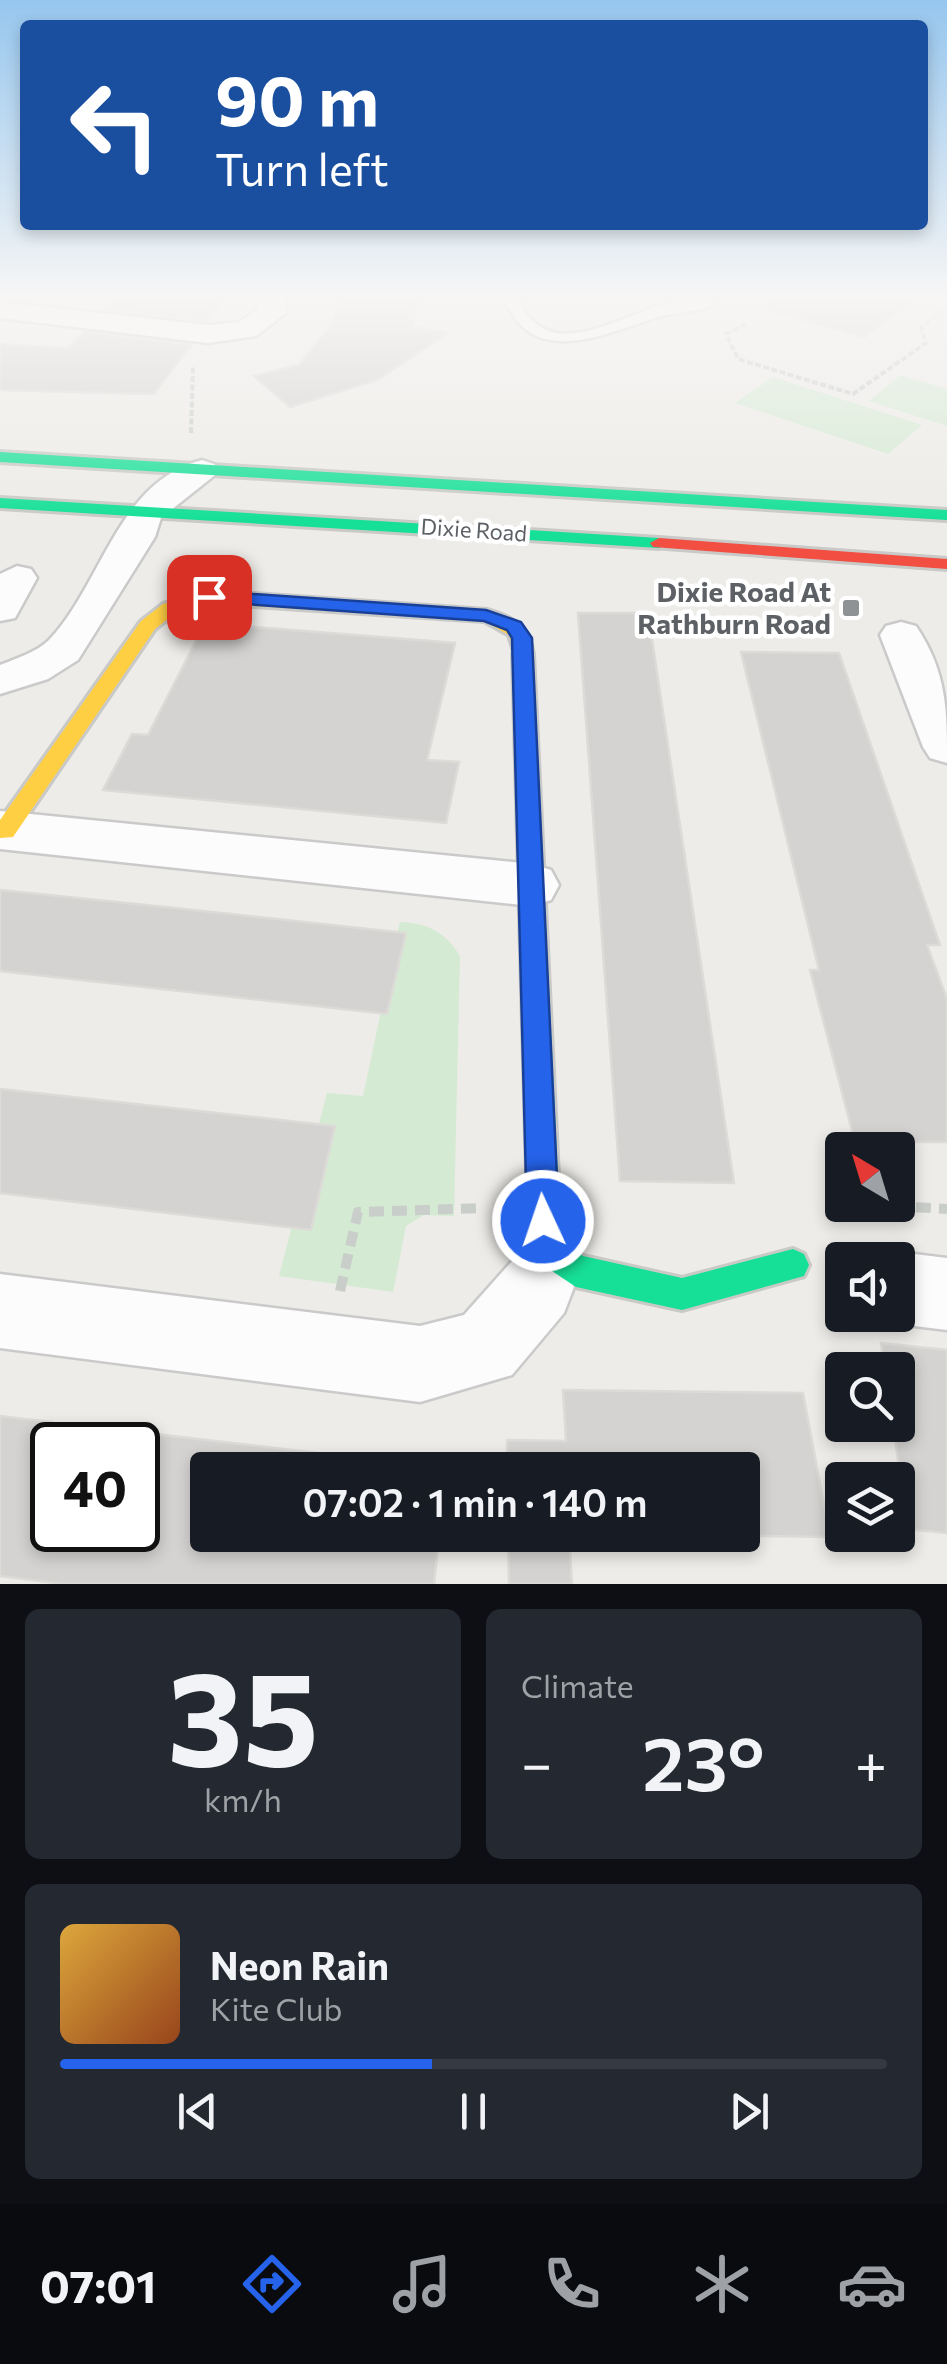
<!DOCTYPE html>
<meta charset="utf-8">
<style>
:root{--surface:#171b24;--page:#242831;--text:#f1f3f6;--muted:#9ea1a6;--line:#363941;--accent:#2563eb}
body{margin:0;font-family:Commissioner,sans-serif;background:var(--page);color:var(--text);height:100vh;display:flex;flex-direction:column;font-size:38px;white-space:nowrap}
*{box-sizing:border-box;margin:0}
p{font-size:32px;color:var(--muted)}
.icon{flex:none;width:55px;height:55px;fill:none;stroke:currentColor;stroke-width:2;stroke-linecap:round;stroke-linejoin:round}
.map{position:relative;height:1584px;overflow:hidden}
.side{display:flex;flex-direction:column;gap:25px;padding:25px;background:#0d0f14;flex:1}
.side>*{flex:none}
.hud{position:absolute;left:20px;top:20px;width:908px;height:210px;border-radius:10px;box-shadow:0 5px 15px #0003;background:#1a4fa0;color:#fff;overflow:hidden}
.needle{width:65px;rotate:322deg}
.tools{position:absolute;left:825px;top:1132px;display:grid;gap:20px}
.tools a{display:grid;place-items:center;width:90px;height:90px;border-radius:10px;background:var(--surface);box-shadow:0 5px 15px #0003;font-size:50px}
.speed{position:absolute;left:30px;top:1422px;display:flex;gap:20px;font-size:50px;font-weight:700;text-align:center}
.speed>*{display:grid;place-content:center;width:130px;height:130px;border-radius:50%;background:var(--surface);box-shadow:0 5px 15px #0003;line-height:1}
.speed .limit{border:5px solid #111;border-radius:15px;background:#fff;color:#111}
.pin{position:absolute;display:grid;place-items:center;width:85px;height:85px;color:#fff;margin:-42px;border-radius:20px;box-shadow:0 5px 15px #0006}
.me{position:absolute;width:110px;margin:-55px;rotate:357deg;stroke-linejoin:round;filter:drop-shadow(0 0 8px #0008)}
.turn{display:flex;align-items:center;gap:35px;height:210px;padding:0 30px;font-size:45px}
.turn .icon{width:130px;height:130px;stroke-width:2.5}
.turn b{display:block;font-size:70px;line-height:85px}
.big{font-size:75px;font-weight:600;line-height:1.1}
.side .widget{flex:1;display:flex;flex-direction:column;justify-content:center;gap:15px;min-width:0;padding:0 35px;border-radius:15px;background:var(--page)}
.side .dial{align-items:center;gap:0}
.dial b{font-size:130px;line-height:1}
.song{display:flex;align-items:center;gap:30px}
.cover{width:120px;height:120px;border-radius:15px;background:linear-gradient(135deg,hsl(40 70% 55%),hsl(20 70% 35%))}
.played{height:10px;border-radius:5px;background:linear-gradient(90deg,var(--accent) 45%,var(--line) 45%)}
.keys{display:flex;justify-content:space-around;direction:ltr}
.heat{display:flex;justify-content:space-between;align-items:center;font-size:55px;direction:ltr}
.side .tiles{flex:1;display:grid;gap:25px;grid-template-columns:1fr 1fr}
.widget:last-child{grid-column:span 2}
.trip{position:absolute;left:190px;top:1452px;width:570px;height:100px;border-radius:10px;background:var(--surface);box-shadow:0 5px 15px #0003;font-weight:600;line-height:100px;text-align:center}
.menu{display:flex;height:160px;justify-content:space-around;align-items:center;background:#090b0e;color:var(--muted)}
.menu .icon{width:70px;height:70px}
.menu .on{color:var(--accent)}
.menu b{font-size:45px;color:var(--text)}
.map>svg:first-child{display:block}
.green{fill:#d5ead3}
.building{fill:#d4d3d1;stroke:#dcdbd7;stroke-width:2.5}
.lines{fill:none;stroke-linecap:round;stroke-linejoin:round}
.lane-casing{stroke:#cacaca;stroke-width:5}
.street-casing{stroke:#cacaca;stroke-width:5}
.fast-casing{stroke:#c9c9c8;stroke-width:6}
.slow-casing{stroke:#c9c9c8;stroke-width:6}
.jam-casing{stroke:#c9c9c8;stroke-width:6}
.path-far1{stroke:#c9cecb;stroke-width:4;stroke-dasharray:6 2.5;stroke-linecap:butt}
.path{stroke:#c9cecb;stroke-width:10;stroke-dasharray:15 8;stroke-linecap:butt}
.lane{fill:#fcfcfc;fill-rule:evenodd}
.street{fill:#fcfcfc;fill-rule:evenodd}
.fast{fill:#16e098;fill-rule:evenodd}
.slow{fill:#ffcf43;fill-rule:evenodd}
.jam{fill:#f24e42;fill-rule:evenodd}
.route{fill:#2563eb;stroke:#184099;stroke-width:2.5}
.poi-dot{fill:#8f9294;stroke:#fff;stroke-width:4}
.labels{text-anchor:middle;stroke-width:9;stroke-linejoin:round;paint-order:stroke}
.far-street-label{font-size:22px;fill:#5d6166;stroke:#fff}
.poi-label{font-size:28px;font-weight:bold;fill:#5d6166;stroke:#fff;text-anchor:end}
</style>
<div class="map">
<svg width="947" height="1584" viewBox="0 0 947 1584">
<rect width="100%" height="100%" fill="#edece8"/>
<g class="green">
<polygon points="901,375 947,389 947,426 869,401"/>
<polygon points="773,377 922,425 888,454 735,403"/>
<path d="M400,922c27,1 46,10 60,34l-6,260 -30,-1 -18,11 -13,66 -114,-16 48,-183 36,3z"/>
</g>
<g class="building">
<polygon points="116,298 225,298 208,321 104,310"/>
<polygon points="341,298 419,298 413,327 448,333 377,380 290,407 254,376 299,365 333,323"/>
<polygon points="769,298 918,298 864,337 767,310"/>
<polygon points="84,332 191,345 154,394 0,390 0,344 68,348"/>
<polygon points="578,613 648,613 734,1183 620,1181"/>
<polygon points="205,623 455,643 427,760 459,762 446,823 103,790 132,734 148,735"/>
<polygon points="741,652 839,653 940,945 927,945 947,999 947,1142 855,1142 810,970 819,970"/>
<polygon points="0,890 175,908 406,933 387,1014 0,971"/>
<polygon points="0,1089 335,1126 311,1230 0,1193"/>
<polygon points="881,1343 947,1350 947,1533 908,1529 893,1425 898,1425 898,1370 885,1370"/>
<polygon points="563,1390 803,1393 830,1537 701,1535 742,1535 742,1470 507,1470 507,1440 566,1441"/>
<polygon points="0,1416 52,1422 52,1530 138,1530 138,1432 446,1468 208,1470 208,1535 439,1535 434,1584 63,1584 0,1576"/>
<polygon points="508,1535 569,1535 572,1584 509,1584"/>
</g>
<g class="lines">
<defs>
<path id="lane" d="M504,298h14c37,91 148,-25 196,6 -13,8 -37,8 -53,12 -55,17 -129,55 -157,-18z"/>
<g id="street">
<polygon points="257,298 285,298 286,313 256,336 208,343 0,318 0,302 208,325 239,322 258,310"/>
<path d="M202,460l12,4 6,7 -59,47 -6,19 -77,123 -30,19 -48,15v-29c15,-6 37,-13 49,-25 54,-57 68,-158 153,-180z"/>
<polygon points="17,566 31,569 37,578 15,618 0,621 0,574"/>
<path d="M901,622l15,4c31,46 31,84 31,137l-17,-5 -7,-11 -43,-112 6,-9z"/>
<polygon points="0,811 532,864 551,870 559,885 551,900 532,906 0,849"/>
<polygon points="538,1251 564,1261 574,1287 564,1313 512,1375 420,1402 0,1348 0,1274 420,1326 464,1315 512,1261"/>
<polygon points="898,1252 947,1258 947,1330 898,1324 875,1315 898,1315 898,1260 878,1260"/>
</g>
<g id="fast">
<polygon points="0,452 947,510 947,520 0,462"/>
<polygon points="0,498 659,538 668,543 659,548 0,508"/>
<polygon points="523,648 533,654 561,1240 583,1256 682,1278 793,1249 804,1254 809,1265 804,1276 682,1310 576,1287 534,1259 529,1248 513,654"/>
</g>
<path id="slow" d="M209,591l278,19c25,7 43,17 46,44l-3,4h-14l-7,-23 -25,-14 -274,-18 -33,9 -22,17 -142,208 -13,1v-18l141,-199 22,-17z"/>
<polygon id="jam" points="659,538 947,559 947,569 653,547 650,543"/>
</defs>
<use href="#lane" class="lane-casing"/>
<use href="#street" class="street-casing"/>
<use href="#fast" class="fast-casing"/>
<use href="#slow" class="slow-casing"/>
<use href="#jam" class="jam-casing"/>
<g class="path-far1">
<polyline points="940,298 947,300"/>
<polyline points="746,324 726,334 738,359 853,394 926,343 921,328 947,306"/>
<polyline points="191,433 193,365"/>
</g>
<g class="path">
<polyline points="893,1206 947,1209"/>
<polyline points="340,1291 358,1212 484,1208"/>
</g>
<use href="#lane" class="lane"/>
<use href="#street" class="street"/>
<use href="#fast" class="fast"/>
<use href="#slow" class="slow"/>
<use href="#jam" class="jam"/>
</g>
<linearGradient id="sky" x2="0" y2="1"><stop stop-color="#96c6ee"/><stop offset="0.57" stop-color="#f7f6f5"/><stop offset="1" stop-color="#f7f6f5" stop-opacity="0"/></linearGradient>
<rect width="947" height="520" fill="url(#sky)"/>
<polygon class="route" points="209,591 486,610 521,622 532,638 559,1221 554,1232 543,1236 532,1232 527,1221 512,638 507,630 484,621 202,601 200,597"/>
<rect class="poi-dot" x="841" y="598" width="20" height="20" rx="5"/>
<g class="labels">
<g class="far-street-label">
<text transform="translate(474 530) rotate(4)" y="8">Dixie Road</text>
</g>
<g class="poi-label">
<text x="831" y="602">Dixie Road At<tspan x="831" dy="32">Rathburn Road</tspan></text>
</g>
</g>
</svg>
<div class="tools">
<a><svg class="needle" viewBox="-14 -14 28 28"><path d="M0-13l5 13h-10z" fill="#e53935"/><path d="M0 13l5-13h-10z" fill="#9ea1a6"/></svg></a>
<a><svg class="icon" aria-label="sound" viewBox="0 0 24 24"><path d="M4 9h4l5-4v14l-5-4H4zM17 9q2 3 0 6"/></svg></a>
<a><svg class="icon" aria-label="search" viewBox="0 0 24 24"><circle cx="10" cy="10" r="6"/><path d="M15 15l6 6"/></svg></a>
<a><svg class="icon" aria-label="layers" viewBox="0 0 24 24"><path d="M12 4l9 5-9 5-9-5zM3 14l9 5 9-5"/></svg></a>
</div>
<div class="speed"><div class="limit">40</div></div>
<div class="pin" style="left:209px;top:597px;background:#d93025"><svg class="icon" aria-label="arrive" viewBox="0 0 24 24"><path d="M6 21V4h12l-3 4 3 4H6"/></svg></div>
<svg class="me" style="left:543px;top:1221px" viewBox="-20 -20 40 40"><circle r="17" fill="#2563eb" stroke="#fff" stroke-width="3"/><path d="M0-11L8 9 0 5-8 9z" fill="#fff"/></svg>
<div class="trip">07:02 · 1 min · 140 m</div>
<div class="hud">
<div class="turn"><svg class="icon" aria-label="left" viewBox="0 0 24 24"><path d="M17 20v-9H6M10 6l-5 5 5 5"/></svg><div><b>90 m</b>Turn left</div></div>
</div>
</div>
<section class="side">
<div class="tiles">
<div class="widget dial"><b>35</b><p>km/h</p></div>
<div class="widget"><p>Climate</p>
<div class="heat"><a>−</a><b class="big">23°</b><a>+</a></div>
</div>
<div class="widget">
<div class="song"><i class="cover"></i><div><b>Neon Rain</b><p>Kite Club</p></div></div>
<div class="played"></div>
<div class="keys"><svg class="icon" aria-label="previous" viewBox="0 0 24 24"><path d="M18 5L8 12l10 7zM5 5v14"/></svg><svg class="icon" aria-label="pause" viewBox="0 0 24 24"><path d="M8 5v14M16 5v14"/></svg><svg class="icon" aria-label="next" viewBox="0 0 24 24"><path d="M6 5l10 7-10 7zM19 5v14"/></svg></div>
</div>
</div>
</section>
<nav class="menu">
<b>07:01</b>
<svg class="icon on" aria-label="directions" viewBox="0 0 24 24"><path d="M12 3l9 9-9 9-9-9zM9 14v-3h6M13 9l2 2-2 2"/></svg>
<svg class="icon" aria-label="music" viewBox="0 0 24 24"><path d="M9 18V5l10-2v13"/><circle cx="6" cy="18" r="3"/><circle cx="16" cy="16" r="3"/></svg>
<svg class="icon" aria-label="phone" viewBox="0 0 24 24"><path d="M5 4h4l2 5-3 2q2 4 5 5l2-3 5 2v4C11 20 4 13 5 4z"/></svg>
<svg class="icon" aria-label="climate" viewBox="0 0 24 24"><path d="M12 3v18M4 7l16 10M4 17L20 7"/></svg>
<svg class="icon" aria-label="car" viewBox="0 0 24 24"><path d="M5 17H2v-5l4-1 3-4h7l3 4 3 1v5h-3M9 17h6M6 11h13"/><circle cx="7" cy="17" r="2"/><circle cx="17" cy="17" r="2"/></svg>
</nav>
